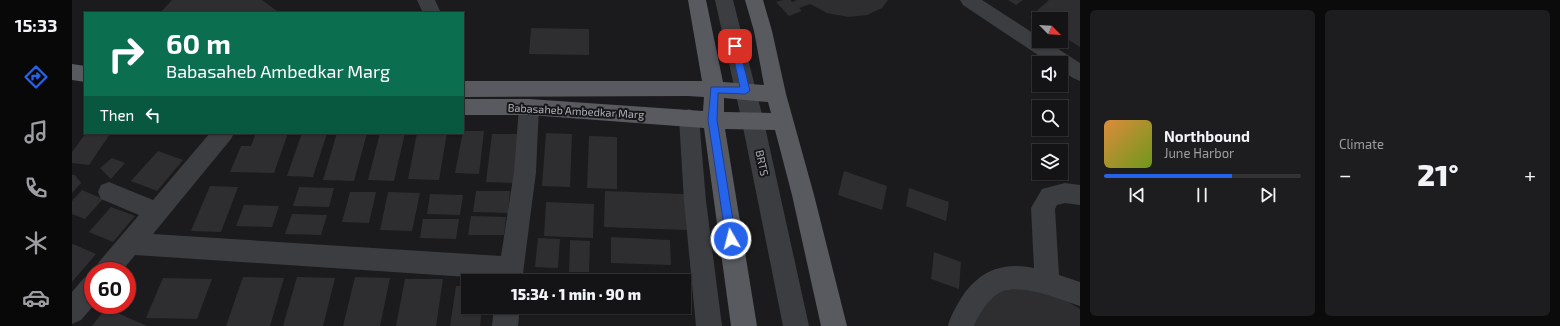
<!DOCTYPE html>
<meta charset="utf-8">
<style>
:root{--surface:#141416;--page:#1d1d1f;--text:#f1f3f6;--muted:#9d9ea1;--line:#333335;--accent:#2563eb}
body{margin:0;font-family:"Exo 2",sans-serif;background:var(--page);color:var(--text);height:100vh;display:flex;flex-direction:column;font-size:15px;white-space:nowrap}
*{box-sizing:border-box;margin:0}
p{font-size:13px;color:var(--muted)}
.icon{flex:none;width:22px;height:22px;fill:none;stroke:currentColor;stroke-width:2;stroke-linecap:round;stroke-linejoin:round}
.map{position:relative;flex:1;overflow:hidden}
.details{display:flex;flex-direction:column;gap:10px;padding:10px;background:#0b0b0c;width:480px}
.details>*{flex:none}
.top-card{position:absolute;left:12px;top:12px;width:380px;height:122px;border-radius:0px;box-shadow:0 1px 3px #0004,0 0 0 1px var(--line);background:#0b6e4f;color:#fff;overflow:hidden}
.needle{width:26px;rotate:114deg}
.fabs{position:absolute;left:960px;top:12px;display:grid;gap:8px}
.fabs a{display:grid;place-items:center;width:36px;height:36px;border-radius:0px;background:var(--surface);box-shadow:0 1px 3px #0004,0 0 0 1px var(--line);font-size:20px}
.speed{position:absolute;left:12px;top:262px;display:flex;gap:8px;font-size:20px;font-weight:700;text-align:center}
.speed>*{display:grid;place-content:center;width:52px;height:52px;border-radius:50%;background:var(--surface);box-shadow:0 1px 3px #0004,0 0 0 1px var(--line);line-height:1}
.speed .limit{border:6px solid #d22;background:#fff;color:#111}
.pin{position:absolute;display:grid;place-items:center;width:34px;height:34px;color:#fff;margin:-17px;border-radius:8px;box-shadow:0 2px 6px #0006}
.me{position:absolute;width:44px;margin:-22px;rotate:352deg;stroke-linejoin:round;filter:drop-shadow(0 0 3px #0008)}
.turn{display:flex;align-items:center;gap:14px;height:84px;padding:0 16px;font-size:18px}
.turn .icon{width:52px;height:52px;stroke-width:2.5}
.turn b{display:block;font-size:28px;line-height:34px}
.then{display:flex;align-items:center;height:38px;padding:0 16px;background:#0003;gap:8px;font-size:15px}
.big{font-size:30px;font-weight:800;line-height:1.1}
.details .card{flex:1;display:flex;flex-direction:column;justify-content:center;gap:6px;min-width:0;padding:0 14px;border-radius:6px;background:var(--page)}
.song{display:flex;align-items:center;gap:12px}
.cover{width:48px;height:48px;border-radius:6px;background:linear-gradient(135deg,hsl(30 70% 55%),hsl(80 70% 35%))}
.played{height:4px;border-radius:2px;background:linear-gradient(90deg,var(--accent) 65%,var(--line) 65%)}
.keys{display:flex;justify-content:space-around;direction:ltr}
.heat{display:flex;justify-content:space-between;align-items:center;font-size:22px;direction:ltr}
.details .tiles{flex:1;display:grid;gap:10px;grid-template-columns:repeat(2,1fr)}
.trip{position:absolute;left:389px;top:274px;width:230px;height:40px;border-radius:0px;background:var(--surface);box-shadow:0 1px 3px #0004,0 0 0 1px var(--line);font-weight:800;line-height:40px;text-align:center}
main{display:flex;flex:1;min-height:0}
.dock{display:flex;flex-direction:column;width:72px;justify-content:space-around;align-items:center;background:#080809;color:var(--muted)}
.dock .icon{width:28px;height:28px}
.dock .on{color:var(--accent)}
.dock b{font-size:18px;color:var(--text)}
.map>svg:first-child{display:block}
.building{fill:#2e2e31}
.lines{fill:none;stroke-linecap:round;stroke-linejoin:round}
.minor{fill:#3c3d41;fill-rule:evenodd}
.major{fill:#595a60;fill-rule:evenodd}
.route{fill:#2563eb;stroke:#184099}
.labels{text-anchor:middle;stroke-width:4;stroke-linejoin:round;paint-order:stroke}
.street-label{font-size:11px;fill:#afb2bb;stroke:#161618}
</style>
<main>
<nav class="dock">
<b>15:33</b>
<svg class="icon on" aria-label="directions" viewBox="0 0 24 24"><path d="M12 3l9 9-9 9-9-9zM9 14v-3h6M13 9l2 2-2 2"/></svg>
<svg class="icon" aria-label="music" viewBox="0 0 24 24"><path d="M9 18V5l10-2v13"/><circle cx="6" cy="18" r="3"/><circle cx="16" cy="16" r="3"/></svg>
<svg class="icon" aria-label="phone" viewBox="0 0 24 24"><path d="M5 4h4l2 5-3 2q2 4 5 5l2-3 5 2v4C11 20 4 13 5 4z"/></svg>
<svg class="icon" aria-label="climate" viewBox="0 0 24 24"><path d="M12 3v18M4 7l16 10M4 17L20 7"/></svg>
<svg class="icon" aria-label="car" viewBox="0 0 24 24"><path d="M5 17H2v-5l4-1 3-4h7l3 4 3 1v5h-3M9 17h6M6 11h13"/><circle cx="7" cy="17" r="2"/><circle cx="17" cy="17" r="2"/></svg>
</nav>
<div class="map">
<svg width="1008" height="326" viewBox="0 0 1008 326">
<rect width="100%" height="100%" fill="#1b1b1d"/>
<g class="building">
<polygon points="100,0 190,0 205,11 205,13 88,13"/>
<polygon points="711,0 719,0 720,2 725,0 816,0 810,8 795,15 776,17 755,13 738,4 727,8 730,11 717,16 704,2"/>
<polygon points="936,0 951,0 944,5"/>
<polygon points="977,0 1008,0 1008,47 989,35 989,19 967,19 967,22 958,17"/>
<polygon points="459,28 517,29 517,55 457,54"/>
<polygon points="391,131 412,131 407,174 383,173"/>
<polygon points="14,133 38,134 17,165 0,163 0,152"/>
<polygon points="184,133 216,133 202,173 158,172 169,146 179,146"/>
<polygon points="230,133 255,133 241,177 215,176"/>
<polygon points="265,133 295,133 282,181 251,180"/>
<polygon points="308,133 333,133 322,181 296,180"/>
<polygon points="345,133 375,133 367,180 336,179"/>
<polygon points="474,133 500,134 498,187 470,186"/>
<polygon points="420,134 452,134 448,183 414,182"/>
<polygon points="517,136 545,137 545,189 515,188"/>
<polygon points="86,151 111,160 85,191 59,181"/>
<polygon points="40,158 53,163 39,179 28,168"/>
<polygon points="772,171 815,186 810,210 766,195"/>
<polygon points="0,175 3,175 9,183 0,193"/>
<polygon points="138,186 166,187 149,232 119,231"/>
<polygon points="227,187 262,188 257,207 221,206"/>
<polygon points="837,188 877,202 874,221 834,206"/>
<polygon points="10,190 31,199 13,219 0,214 0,201"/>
<polygon points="404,191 438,191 436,213 401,212"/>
<polygon points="533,191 612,194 615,230 532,227"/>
<polygon points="278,192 304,192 297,223 270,222"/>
<polygon points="316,192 348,193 340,231 308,230"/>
<polygon points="358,194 391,195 388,215 355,214"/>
<polygon points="474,202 522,204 521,238 472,236"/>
<polygon points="172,205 207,206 200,227 164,226"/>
<polygon points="39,207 63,216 41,242 17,232"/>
<polygon points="220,214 255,215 249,235 213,234"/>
<polygon points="399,216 434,217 432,235 396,235"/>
<polygon points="351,219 387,219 384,239 348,238"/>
<polygon points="539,237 598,240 599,265 539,263"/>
<polygon points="466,238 488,239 486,268 463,267"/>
<polygon points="498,240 518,241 517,272 497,272"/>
<polygon points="1,244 24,254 0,282 0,245"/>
<polygon points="862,252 889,262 887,289 859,279"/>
<polygon points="537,276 593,278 593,281 537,281"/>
<polygon points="171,277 212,278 198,326 154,326"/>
<polygon points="225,277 263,278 251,326 211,326"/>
<polygon points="283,277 318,278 308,326 271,326"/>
<polygon points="91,278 140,279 125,319 74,318"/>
<polygon points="333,279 371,279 364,326 324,326"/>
<polygon points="384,286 396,286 396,307 410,307 408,326 378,326"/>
<polygon points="923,287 978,291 1008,309 1008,326 896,326"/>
<polygon points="466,307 484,307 484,313 465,312"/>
<polygon points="495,307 522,307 522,315 495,314"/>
<polygon points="34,308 75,326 20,326"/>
</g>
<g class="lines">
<g class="minor">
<polygon points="345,0 363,0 369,13 351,13"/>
<polygon points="643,0 661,0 692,122 737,326 711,326 670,122"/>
<polygon points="888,0 910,0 967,37 967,41 974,41 1008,63 1008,81 1001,78 989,70 989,63 978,63 891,5"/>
<polygon points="457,99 464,101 467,107 464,172 450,281 426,281 426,279 63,255 50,271 23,271 26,263 67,215 29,199 26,192 29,185 37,182 81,200 138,133 162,133 159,139 81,234 429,256 442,172 447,107 450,101"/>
<polygon points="617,109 624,112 627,118 634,201 650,326 624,326 612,201 607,118 610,112"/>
<path d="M993,183l15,2v20l-15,-2 -8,2 -2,4 4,66 21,7v24c-21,-7 -56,-22 -77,-15 -12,4 -25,24 -29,35h-26c2,-9 7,-17 12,-26 17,-28 41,-39 74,-32l-3,-60 11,-19z"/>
<polygon points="21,275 22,305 9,320 0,324 0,292 12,278"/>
<polygon points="422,307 448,307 446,326 420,326"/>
</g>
<g class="major">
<path d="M616,0h18l17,82 41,3 -10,-54 -9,-31h18l9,31 14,63 28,101 33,131h-26l-29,-131 -17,-65 -50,-1 32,197h-26l-27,-198 -175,-13h-66v-16h66l174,12 1,-14 -16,-1 -225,1v-16h239zM652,98l44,4 3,11 -47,-1z"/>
<polygon points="0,64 13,66 13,82 0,80"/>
</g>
</g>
<polygon class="route" points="660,43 665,43 667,46 678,91 673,94 646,93 645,120 664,239 662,242 659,243 655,242 654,239 636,120 639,87 668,87 659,46"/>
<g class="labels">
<g class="street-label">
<text transform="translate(504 111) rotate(3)" y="4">Babasaheb Ambedkar Marg</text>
<text transform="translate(690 163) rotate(78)" y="4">BRTS</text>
</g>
</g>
</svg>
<div class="fabs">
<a><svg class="needle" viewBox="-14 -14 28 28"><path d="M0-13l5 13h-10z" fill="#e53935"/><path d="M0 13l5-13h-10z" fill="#9d9ea1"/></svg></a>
<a><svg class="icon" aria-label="sound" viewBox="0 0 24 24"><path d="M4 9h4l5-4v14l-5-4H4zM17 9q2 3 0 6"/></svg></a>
<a><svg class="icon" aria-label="search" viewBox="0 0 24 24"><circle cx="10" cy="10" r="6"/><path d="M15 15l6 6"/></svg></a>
<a><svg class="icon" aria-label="layers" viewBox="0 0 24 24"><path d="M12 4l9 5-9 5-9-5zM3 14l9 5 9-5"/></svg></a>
</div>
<div class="speed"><div class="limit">60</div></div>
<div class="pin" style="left:663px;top:46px;background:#d93025"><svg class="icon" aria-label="arrive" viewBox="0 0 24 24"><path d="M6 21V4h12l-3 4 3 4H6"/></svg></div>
<svg class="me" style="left:659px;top:239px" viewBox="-20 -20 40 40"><circle r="17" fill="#2563eb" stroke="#fff" stroke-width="3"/><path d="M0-11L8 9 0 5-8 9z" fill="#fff"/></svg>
<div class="trip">15:34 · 1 min · 90 m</div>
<div class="top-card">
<div class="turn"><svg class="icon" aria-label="right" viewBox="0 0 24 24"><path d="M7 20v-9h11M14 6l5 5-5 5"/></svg><div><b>60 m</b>Babasaheb Ambedkar Marg</div></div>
<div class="then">Then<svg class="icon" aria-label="left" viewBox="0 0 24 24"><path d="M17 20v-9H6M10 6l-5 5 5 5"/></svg></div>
</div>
</div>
<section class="details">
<div class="tiles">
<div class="card">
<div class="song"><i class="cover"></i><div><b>Northbound</b><p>June Harbor</p></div></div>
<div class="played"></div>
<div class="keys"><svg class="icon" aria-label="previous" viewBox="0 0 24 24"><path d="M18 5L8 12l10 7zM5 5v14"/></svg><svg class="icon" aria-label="pause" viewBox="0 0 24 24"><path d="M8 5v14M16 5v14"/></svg><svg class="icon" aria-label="next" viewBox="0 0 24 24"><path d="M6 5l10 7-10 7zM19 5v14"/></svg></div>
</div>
<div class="card"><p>Climate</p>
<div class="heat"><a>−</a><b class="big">21°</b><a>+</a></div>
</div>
</div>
</section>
</main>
